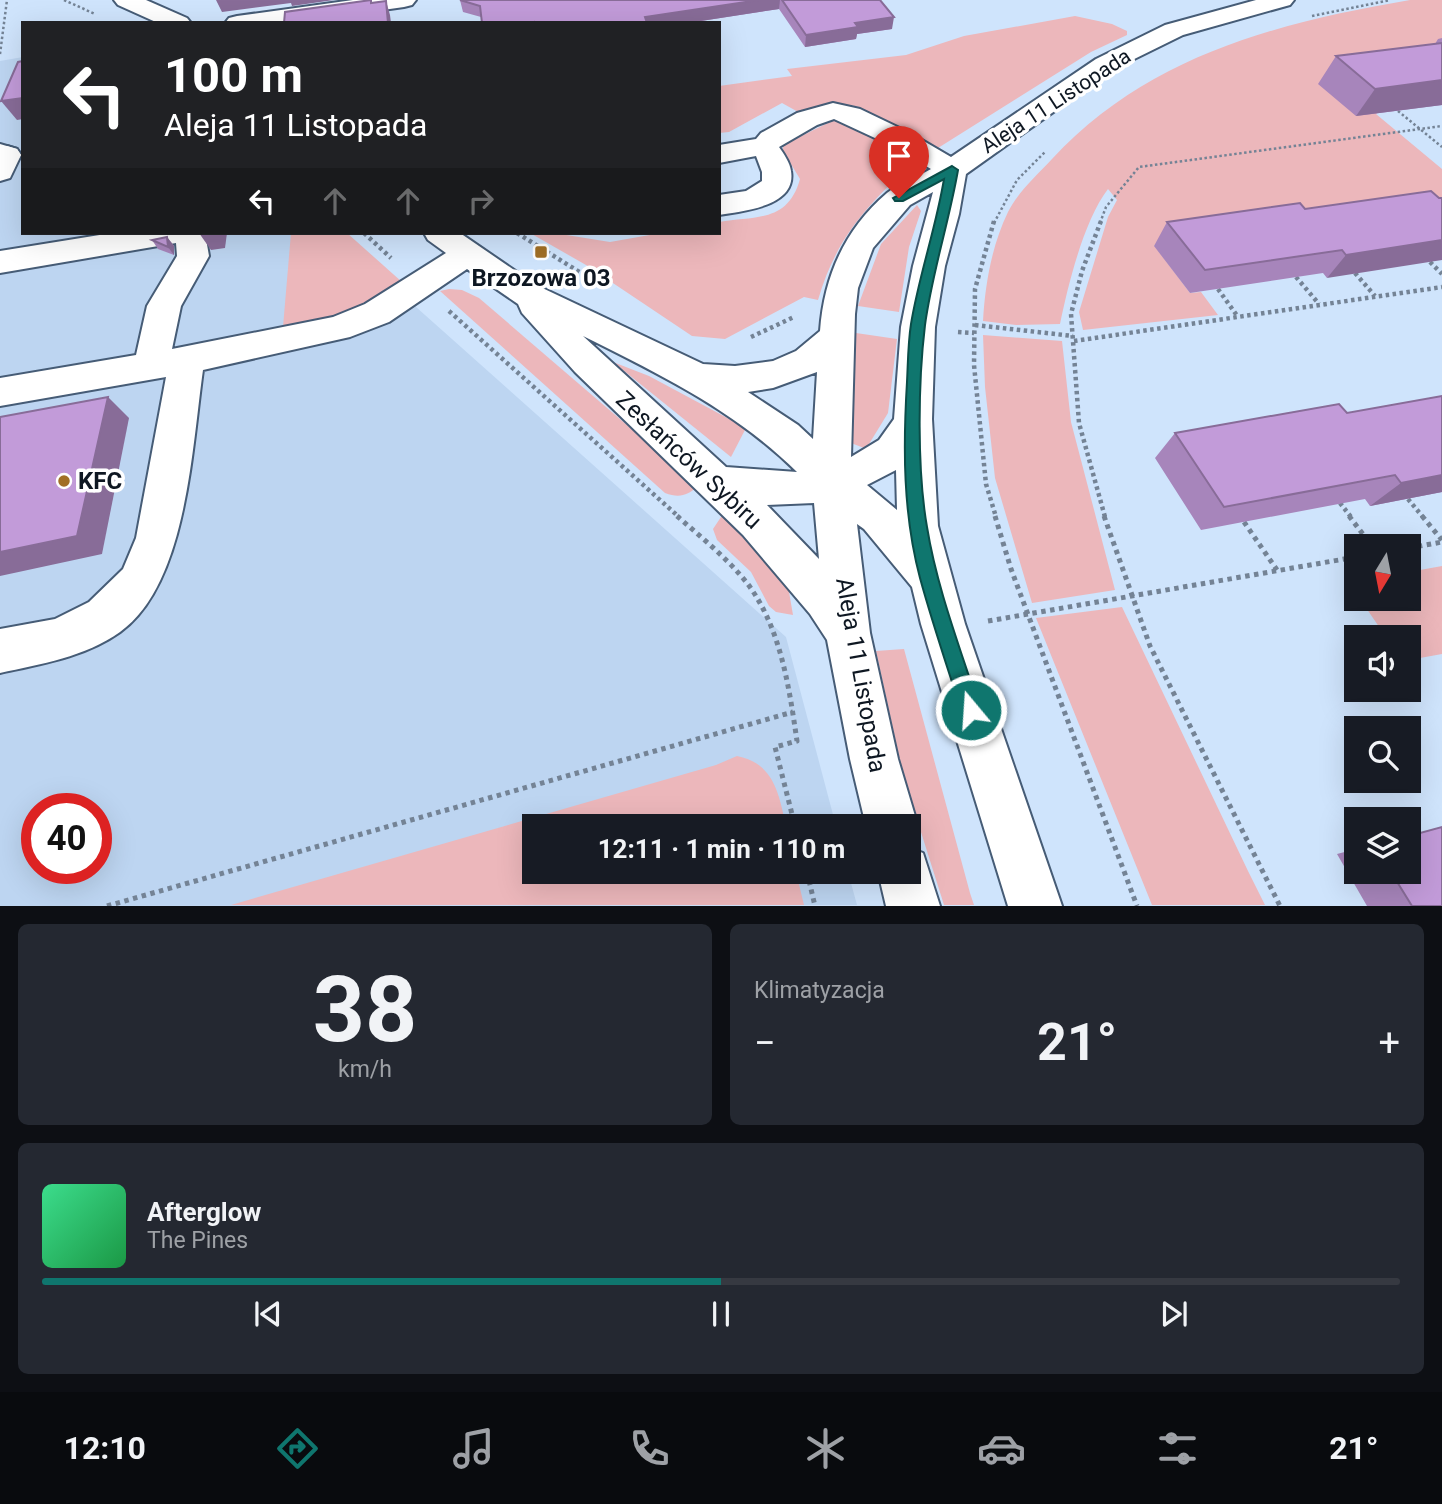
<!DOCTYPE html>
<html lang="pl">
<meta charset="utf-8">
<style>
:root{--surface:#171b24;--page:#242831;--text:#f1f3f6;--muted:#9ea1a6;--line:#363941;--accent:#0f766e}
body{margin:0;font-family:Roboto,sans-serif;background:var(--page);color:var(--text);height:100vh;display:flex;flex-direction:column;font-size:26px;white-space:nowrap}
*{box-sizing:border-box;margin:0}
p{font-size:23px;color:var(--muted)}
.icon{flex:none;width:38px;height:38px;fill:none;stroke:currentColor;stroke-width:2;stroke-linecap:round;stroke-linejoin:round}
.map{position:relative;height:906px;overflow:hidden}
.panel{display:flex;flex-direction:column;gap:18px;padding:18px;background:#0d0f14;flex:1}
.panel>*{flex:none}
.top-card{position:absolute;left:21px;top:21px;width:700px;height:214px;border-radius:0px;box-shadow:0 7px 28px #0002;background:#202124;color:#fff;overflow:hidden}
.needle{width:46px;rotate:190deg}
.tools{position:absolute;left:1344px;top:534px;display:grid;gap:14px}
.tools a{display:grid;place-items:center;width:77px;height:77px;border-radius:0px;background:var(--surface);box-shadow:0 7px 28px #0002;font-size:35px}
.speed{position:absolute;left:21px;top:793px;display:flex;gap:14px;font-size:35px;font-weight:700;text-align:center}
.speed>*{display:grid;place-content:center;width:91px;height:91px;border-radius:50%;background:var(--surface);box-shadow:0 7px 28px #0002;line-height:1}
.speed .limit{border:10px solid #d22;background:#fff;color:#111}
.pin{position:absolute;display:grid;place-items:center;width:60px;height:60px;color:#fff;margin:-72px -30px;border-radius:50% 50% 50% 0;rotate:-45deg;box-shadow:0 0 7px #0007}
.pin .icon{rotate:45deg}
.me{position:absolute;width:77px;margin:-38px;rotate:342deg;stroke-linejoin:round;filter:drop-shadow(0 0 5px #0008)}
.turn{display:flex;align-items:center;gap:24px;height:147px;padding:0 28px;font-size:32px}
.turn .icon{width:91px;height:91px;stroke-width:2.5}
.turn b{display:block;font-size:49px;line-height:60px}
.lanes{display:flex;align-items:center;height:66px;padding:0 28px;background:#0003;justify-content:center;gap:35px;direction:ltr}
.lanes .off{opacity:.35}
.big{font-size:52px;font-weight:700;line-height:1.1}
.panel .tile{flex:1;display:flex;flex-direction:column;justify-content:center;gap:10px;min-width:0;padding:0 24px;border-radius:10px;background:var(--page)}
.panel .dial{align-items:center;gap:0}
.dial b{font-size:91px;line-height:1}
.song{display:flex;align-items:center;gap:21px}
.cover{width:84px;height:84px;border-radius:10px;background:linear-gradient(135deg,hsl(150 70% 55%),hsl(140 70% 35%))}
.played{height:7px;border-radius:4px;background:linear-gradient(90deg,var(--accent) 50%,var(--line) 50%)}
.keys{display:flex;justify-content:space-around;direction:ltr}
.heat{display:flex;justify-content:space-between;align-items:center;font-size:38px;direction:ltr}
.panel .tiles{flex:1;display:grid;gap:18px;grid-template-columns:1fr 1fr}
.tile:last-child{grid-column:span 2}
.trip{position:absolute;left:522px;top:814px;width:399px;height:70px;border-radius:0px;background:var(--surface);box-shadow:0 7px 28px #0002;font-weight:700;line-height:70px;text-align:center}
.tab-bar{display:flex;height:112px;justify-content:space-around;align-items:center;background:#090b0e;color:var(--muted)}
.tab-bar .icon{width:49px;height:49px}
.tab-bar .on{color:var(--accent)}
.tab-bar b{font-size:32px;color:var(--text)}
.map>svg:first-child{display:block}
.built{fill:#bdd5f1;fill-rule:evenodd}
.green{fill:#ecb7bb}
.lines{fill:none;stroke-linecap:round;stroke-linejoin:round}
.minor-casing{stroke:#465c76;stroke-width:4}
.major-casing{stroke:#465c76;stroke-width:4}
.path-far2{stroke:#748395;stroke-width:2.5;stroke-dasharray:2.5 2.5;stroke-linecap:butt}
.path-far1{stroke:#748395;stroke-width:4.5;stroke-dasharray:3.5 3.5;stroke-linecap:butt}
.path{stroke:#748395;stroke-width:5;stroke-dasharray:4.5 4.5;stroke-linecap:butt}
.minor{fill:#fff;fill-rule:evenodd}
.major{fill:#fff;fill-rule:evenodd}
.wall{fill:#a785bb}
.shaded-wall{fill:#886c98}
.building{fill:#c29bd9;stroke:#886c98;stroke-width:2}
.route{fill:#0f766e;stroke:#0a4d48;stroke-width:2}
.poi-dot{fill:#a16f25;stroke:#fff;stroke-width:2.5}
.labels{text-anchor:middle;stroke-width:7;stroke-linejoin:round;paint-order:stroke}
.far-street-label{font-size:21px;fill:#0e1722;stroke:#fff}
.poi-label{font-size:24px;font-weight:bold;fill:#0e1722;stroke:#fff}
.street-label{font-size:24px;fill:#0e1722;stroke:#fff}
</style>
<div class="map">
<svg width="1442" height="906" viewBox="0 0 1442 906">
<rect width="100%" height="100%" fill="#cfe4fc"/>
<path class="built" d="M23,57v176h310l453,404 50,189h-302v46h314l9,33 -857,1v-845zM37,808h59v60h-59z"/>
<g class="green">
<path d="M1410,0h32v64l-66,50 66,55v49l-288,27 36,48 11,-1 17,23 -135,15 -4,-18 29,-95 9,-17 -9,-11c-24,31 -40,96 -48,135l-44,1 -33,-4c2,-37 9,-76 25,-109 10,-20 29,-37 44,-53 96,-103 224,-136 358,-159z"/>
<path d="M1075,16l37,8 15,7v4l-36,17 -153,96 -79,-41c-21,-5 -39,-4 -59,6l-18,-10 -53,29 -10,1v-47l73,-10 -5,-7 119,-14 58,-19z"/>
<path d="M836,119l38,17 40,26c-47,43 -78,76 -96,138l-14,-3 -79,42 -33,-3 -106,-71 -56,-32h24l56,9 51,-9h58v-11c38,-6 69,0 81,-43l-17,-28v-6z"/>
<polygon points="917,205 921,211 909,247 899,312 858,306 881,244"/>
<path d="M291,233h56l55,49c-41,25 -71,39 -119,45z"/>
<path d="M449,289l13,1 17,8 219,188c-11,10 -19,12 -33,7l-225,-202z"/>
<polygon points="856,333 897,339 888,413 869,444 864,448 851,443"/>
<polygon points="983,335 1062,341 1071,422 1115,590 1032,603 995,478 985,387"/>
<polygon points="613,362 649,376 746,428 731,457"/>
<polygon points="725,511 788,586 793,615 776,612 769,606 751,572 717,540 713,529"/>
<polygon points="1442,566 1442,654 1409,660 1409,637 1386,637 1360,599 1409,598 1409,572"/>
<polygon points="1122,607 1248,871 1265,905 1152,905 1036,618"/>
<polygon points="904,649 970,893 974,905 944,905 903,775 876,651"/>
<path d="M737,756c37,7 42,38 49,70h-252v46h262l8,33h-573l485,-140z"/>
</g>
<g class="lines">
<defs>
<g id="minor">
<polygon points="114,0 146,0 187,18 191,23 158,23 118,5"/>
<polygon points="353,0 416,0 412,5 404,7 291,23 225,23 229,18 237,16"/>
<path d="M1256,0h38l-4,5 -107,30 -69,34 -148,105 -7,40 -14,52 -10,61 -3,92 6,107 27,98 97,282h-54l-87,-282 -9,-37 -48,-58 -7,-5 13,109 28,126 20,67 -10,19v-19h-42l-16,-67 -23,-119 -17,-26 -67,-79 -168,-163 -53,-59 -4,-9 -51,-35 -78,53 -39,15 -147,33c-11,77 -16,214 -83,262 -35,25 -79,32 -120,41v-44l55,-10 34,-17 34,-33 13,-31 30,-161 -166,29v-28l136,-23 11,-49 30,-50 -1,-13 -176,30v-22l112,-18h93l4,23 -28,50 -9,43 161,-32 32,-13 81,-51 -18,-13 -4,-7h36l76,52 167,79 32,2 38,-5 23,-10 24,-20c4,-55 25,-102 67,-138 12,-10 30,-16 44,-24l-41,-24 -56,-26 -17,6 -38,22c5,7 11,16 12,24 6,36 -49,40 -72,44v-20l27,-4 16,-10v-9l-6,-16 -37,7v-18l37,-6 5,-6 36,-20 36,-10 27,6 50,24 41,24 145,-98 69,-34zM933,192l-20,74 -12,61 -7,92 -15,21 -28,17 4,-143 3,-26 15,-40 37,-43zM583,336c78,39 151,74 214,136l-71,-5zM817,372l-4,67 -15,-14 -50,-33 25,-4zM896,470l1,40 -30,-25zM814,503l5,56 -52,-54z"/>
<polygon points="7,146 17,149 21,155 10,178 0,181 0,148"/>
<polygon points="908,847 923,853 940,906 886,906 878,872 908,872"/>
</g>
<polygon id="major" points="0,144 17,149 21,155 17,161 0,162"/>
</defs>
<use href="#minor" class="minor-casing"/>
<use href="#major" class="major-casing"/>
<g class="path-far2">
<polyline points="64,0 95,14"/>
<polyline points="1312,16 1390,0"/>
<polyline points="0,54 7,0"/>
<polyline points="1398,111 1442,147"/>
<polyline points="994,223 1017,180 1046,151"/>
<polyline points="1100,223 1106,207 1139,167 1442,126"/>
</g>
<g class="path-far1">
<polyline points="994,221 975,289 974,365 986,484 996,517"/>
<polyline points="1101,221 1082,271 1071,314 1079,423 1105,517"/>
<polyline points="364,233 391,258"/>
<polyline points="517,233 597,283"/>
<polyline points="1430,262 1442,274"/>
<polyline points="1355,273 1375,296"/>
<polyline points="1296,277 1319,304"/>
<polyline points="1218,289 1238,317"/>
<polyline points="449,311 679,517"/>
<polyline points="975,325 1073,336"/>
<polyline points="958,332 974,333"/>
<polyline points="751,337 794,317"/>
<polyline points="1074,341 1442,287"/>
<polyline points="1408,499 1423,517"/>
<polyline points="1340,503 1351,517"/>
</g>
<g class="path">
<path d="M677,516c24,21 50,42 70,67 34,45 42,104 50,158l-22,6 20,79"/>
<polyline points="995,516 1011,569 1137,906"/>
<polyline points="1104,516 1150,646 1280,906"/>
<polyline points="1349,516 1372,546"/>
<polyline points="1422,516 1442,540"/>
<polyline points="1244,522 1277,570"/>
<polyline points="1409,548 1442,542"/>
<polyline points="988,621 1356,557"/>
<polyline points="807,872 815,906"/>
<polyline points="107,906 793,712"/>
</g>
<use href="#minor" class="minor"/>
<use href="#major" class="major"/>
</g>
<g class="wall">
<polygon points="460,0 880,0 892,29 857,34 856,39 805,47 779,9 688,23 482,23 481,17 463,12"/>
<polygon points="1442,38 1442,105 1356,116 1318,84 1336,56 1435,44 1438,39"/>
<polygon points="1431,191 1327,278 1323,273 1190,293 1154,246 1167,222 1305,209"/>
<polygon points="167,237 174,246 174,255 158,249 152,240"/>
<polygon points="1347,413 1442,492 1370,506 1365,499 1201,530 1155,458 1175,433"/>
<polygon points="1356,849 1356,872 1409,872 1442,906 1367,906 1337,854"/>
</g>
<g class="shaded-wall">
<polygon points="216,0 334,0 292,6 291,3 222,12"/>
<polygon points="759,0 780,0 779,9 688,23 645,23 645,17"/>
<polygon points="386,1 390,15 391,23 388,23"/>
<polygon points="894,17 892,29 857,34 856,39 805,47 806,35 855,23"/>
<polygon points="1442,80 1442,105 1356,116 1375,89"/>
<polygon points="23,98 23,119 17,120 1,101"/>
<polygon points="199,233 227,233 225,248 211,250"/>
<polygon points="167,237 174,246 174,255 168,247"/>
<polygon points="1442,240 1442,260 1327,278 1346,255"/>
<polygon points="108,397 129,418 102,554 0,576 0,552"/>
<polygon points="1442,475 1442,492 1370,506 1401,483"/>
</g>
<g class="building">
<polygon points="371,0 371,3 386,1 388,23 284,23 285,12"/>
<polygon points="460,0 759,0 645,17 647,23 539,23 535,22 535,23 482,23 480,6"/>
<polygon points="782,0 880,0 894,17 855,23 858,27 806,35"/>
<polygon points="1442,43 1442,80 1375,89 1336,56"/>
<polygon points="23,61 23,98 1,101 18,62"/>
<polygon points="1431,191 1439,198 1442,198 1442,240 1346,255 1342,250 1205,270 1167,222 1300,203 1305,209"/>
<polygon points="167,237 168,247 152,240"/>
<polygon points="1442,396 1442,475 1401,483 1395,475 1224,507 1175,433 1339,404 1347,413"/>
<polygon points="108,397 77,536 0,552 0,417"/>
<polygon points="1442,827 1442,906 1412,906 1391,872 1409,872 1409,836"/>
</g>
<path class="route" d="M952,166l6,4c-9,52 -26,103 -33,155 -7,58 -8,145 2,202 10,62 34,123 53,183l-3,7 -6,3 -7,-3 -3,-7c-14,-44 -29,-88 -41,-132 -17,-64 -17,-130 -13,-196 1,-19 1,-39 4,-58 8,-49 25,-96 33,-145l-41,22h-8l-2,-3z"/>
<g class="poi-dot">
<rect x="534" y="245" width="14" height="14" rx="3.5"/>
<circle cx="64" cy="481" r="7"/>
</g>
<g class="labels">
<g class="far-street-label">
<text transform="translate(1056 101) rotate(-33)" y="7">Aleja 11 Listopada</text>
</g>
<g class="poi-label">
<text x="541" y="286">Brzozowa 03</text>
<text x="78" y="489" text-anchor="start">KFC</text>
</g>
<g class="street-label">
<text transform="translate(689 460) rotate(43)" y="8">Zesłańców Sybiru</text>
<text transform="translate(861 675) rotate(80)" y="8">Aleja 11 Listopada</text>
</g>
</g>
</svg>
<div class="tools">
<a><svg class="needle" viewBox="-14 -14 28 28"><path d="M0-13l5 13h-10z" fill="#e53935"/><path d="M0 13l5-13h-10z" fill="#9ea1a6"/></svg></a>
<a><svg class="icon" aria-label="sound" viewBox="0 0 24 24"><path d="M4 9h4l5-4v14l-5-4H4zM17 9q2 3 0 6"/></svg></a>
<a><svg class="icon" aria-label="search" viewBox="0 0 24 24"><circle cx="10" cy="10" r="6"/><path d="M15 15l6 6"/></svg></a>
<a><svg class="icon" aria-label="layers" viewBox="0 0 24 24"><path d="M12 4l9 5-9 5-9-5zM3 14l9 5 9-5"/></svg></a>
</div>
<div class="speed"><div class="limit">40</div></div>
<div class="pin" style="left:899px;top:198px;background:#d93025"><svg class="icon" aria-label="arrive" viewBox="0 0 24 24"><path d="M6 21V4h12l-3 4 3 4H6"/></svg></div>
<svg class="me" style="left:971px;top:710px" viewBox="-20 -20 40 40"><circle r="17" fill="#0f766e" stroke="#fff" stroke-width="3"/><path d="M0-11L8 9 0 5-8 9z" fill="#fff"/></svg>
<div class="trip">12:11 · 1 min · 110 m</div>
<div class="top-card">
<div class="turn"><svg class="icon" aria-label="left" viewBox="0 0 24 24"><path d="M17 20v-9H6M10 6l-5 5 5 5"/></svg><div><b>100 m</b>Aleja 11 Listopada</div></div>
<div class="lanes"><svg class="icon" aria-label="left" viewBox="0 0 24 24"><path d="M17 20v-9H6M10 6l-5 5 5 5"/></svg><svg class="icon off" aria-label="ahead" viewBox="0 0 24 24"><path d="M12 20V5M6 11l6-6 6 6"/></svg><svg class="icon off" aria-label="ahead" viewBox="0 0 24 24"><path d="M12 20V5M6 11l6-6 6 6"/></svg><svg class="icon off" aria-label="right" viewBox="0 0 24 24"><path d="M7 20v-9h11M14 6l5 5-5 5"/></svg></div>
</div>
</div>
<section class="panel">
<div class="tiles">
<div class="tile dial"><b>38</b><p>km/h</p></div>
<div class="tile"><p>Klimatyzacja</p>
<div class="heat"><a>−</a><b class="big">21°</b><a>+</a></div>
</div>
<div class="tile">
<div class="song"><i class="cover"></i><div><b>Afterglow</b><p>The Pines</p></div></div>
<div class="played"></div>
<div class="keys"><svg class="icon" aria-label="previous" viewBox="0 0 24 24"><path d="M18 5L8 12l10 7zM5 5v14"/></svg><svg class="icon" aria-label="pause" viewBox="0 0 24 24"><path d="M8 5v14M16 5v14"/></svg><svg class="icon" aria-label="next" viewBox="0 0 24 24"><path d="M6 5l10 7-10 7zM19 5v14"/></svg></div>
</div>
</div>
</section>
<nav class="tab-bar">
<b>12:10</b>
<svg class="icon on" aria-label="directions" viewBox="0 0 24 24"><path d="M12 3l9 9-9 9-9-9zM9 14v-3h6M13 9l2 2-2 2"/></svg>
<svg class="icon" aria-label="music" viewBox="0 0 24 24"><path d="M9 18V5l10-2v13"/><circle cx="6" cy="18" r="3"/><circle cx="16" cy="16" r="3"/></svg>
<svg class="icon" aria-label="phone" viewBox="0 0 24 24"><path d="M5 4h4l2 5-3 2q2 4 5 5l2-3 5 2v4C11 20 4 13 5 4z"/></svg>
<svg class="icon" aria-label="climate" viewBox="0 0 24 24"><path d="M12 3v18M4 7l16 10M4 17L20 7"/></svg>
<svg class="icon" aria-label="car" viewBox="0 0 24 24"><path d="M5 17H2v-5l4-1 3-4h7l3 4 3 1v5h-3M9 17h6M6 11h13"/><circle cx="7" cy="17" r="2"/><circle cx="17" cy="17" r="2"/></svg>
<svg class="icon" aria-label="filters" viewBox="0 0 24 24"><path d="M4 7h16M4 17h16"/><circle cx="9" cy="7" r="2"/><circle cx="15" cy="17" r="2"/></svg>
<b>21°</b>
</nav>
